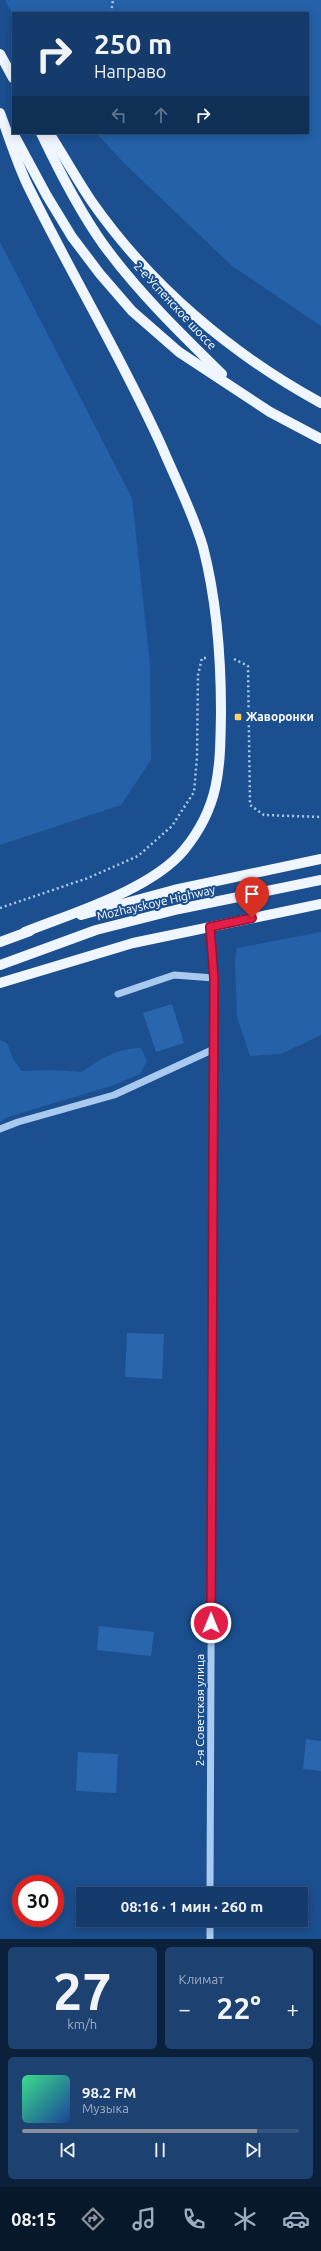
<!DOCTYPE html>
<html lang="ru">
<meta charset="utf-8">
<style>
:root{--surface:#143b6b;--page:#1d4271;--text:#f1f3f6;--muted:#9dadc1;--line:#33557e;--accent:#8c9099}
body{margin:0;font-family:Ubuntu,sans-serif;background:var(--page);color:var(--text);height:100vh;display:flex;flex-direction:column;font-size:15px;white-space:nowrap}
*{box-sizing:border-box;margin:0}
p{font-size:13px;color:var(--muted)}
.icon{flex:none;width:22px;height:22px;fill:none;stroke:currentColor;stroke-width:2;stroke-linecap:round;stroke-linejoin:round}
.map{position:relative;height:1939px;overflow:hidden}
.details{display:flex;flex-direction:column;gap:8px;padding:8px;background:#0b203b;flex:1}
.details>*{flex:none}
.top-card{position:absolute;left:12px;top:12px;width:297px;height:122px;border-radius:0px;box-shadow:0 2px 10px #0003,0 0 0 1px var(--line);background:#143b6b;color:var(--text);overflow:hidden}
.speed{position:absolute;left:12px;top:1875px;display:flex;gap:8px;font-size:20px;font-weight:700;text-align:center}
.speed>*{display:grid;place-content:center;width:52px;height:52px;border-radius:50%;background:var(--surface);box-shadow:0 2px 10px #0003,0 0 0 1px var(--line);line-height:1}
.speed .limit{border:6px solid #d22;background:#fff;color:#111}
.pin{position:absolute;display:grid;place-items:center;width:34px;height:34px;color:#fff;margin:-41px -17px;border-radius:50% 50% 50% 0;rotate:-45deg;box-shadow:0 0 4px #0007}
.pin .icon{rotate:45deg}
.me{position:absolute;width:44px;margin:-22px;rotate:0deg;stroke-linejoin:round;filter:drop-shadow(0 0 3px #0008)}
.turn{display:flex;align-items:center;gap:14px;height:84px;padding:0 16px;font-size:18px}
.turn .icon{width:52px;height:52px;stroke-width:2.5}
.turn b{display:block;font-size:28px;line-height:34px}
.lanes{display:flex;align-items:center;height:38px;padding:0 16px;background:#0003;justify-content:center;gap:20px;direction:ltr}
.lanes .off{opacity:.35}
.big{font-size:30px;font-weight:700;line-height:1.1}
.details .tile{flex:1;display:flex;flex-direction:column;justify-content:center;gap:6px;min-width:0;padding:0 14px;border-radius:6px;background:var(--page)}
.details .dial{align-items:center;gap:0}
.dial b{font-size:52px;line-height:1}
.song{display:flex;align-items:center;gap:12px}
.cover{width:48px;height:48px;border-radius:6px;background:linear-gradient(135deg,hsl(150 70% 55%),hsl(220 70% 35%))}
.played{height:4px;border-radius:2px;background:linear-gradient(90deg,var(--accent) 85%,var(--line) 85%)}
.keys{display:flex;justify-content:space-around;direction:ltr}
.heat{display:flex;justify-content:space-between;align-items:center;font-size:22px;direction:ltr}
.details .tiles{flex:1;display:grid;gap:8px;grid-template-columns:1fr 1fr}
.tile:last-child{grid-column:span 2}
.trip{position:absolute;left:76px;top:1887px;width:232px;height:40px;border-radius:0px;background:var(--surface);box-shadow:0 2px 10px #0003,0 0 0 1px var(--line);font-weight:700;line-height:40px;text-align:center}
.menu{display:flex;height:64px;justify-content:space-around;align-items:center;background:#08182b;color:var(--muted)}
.menu .icon{width:28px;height:28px}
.menu .current{color:var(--accent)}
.menu b{font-size:18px;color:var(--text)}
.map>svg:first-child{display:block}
.green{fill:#2461a8}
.building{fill:#2a66ad}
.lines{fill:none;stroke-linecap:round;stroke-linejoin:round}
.path{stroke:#a9c9ee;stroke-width:2.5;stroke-dasharray:2 3;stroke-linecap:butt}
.minor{stroke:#a9c9ee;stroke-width:7}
.major{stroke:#f0f6ff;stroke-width:10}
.route-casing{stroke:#92132f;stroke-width:10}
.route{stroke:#e11d48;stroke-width:7}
.poi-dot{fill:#ffd166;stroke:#1b4f8f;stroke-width:1.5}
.labels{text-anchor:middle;stroke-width:4;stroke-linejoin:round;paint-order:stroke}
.street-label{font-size:12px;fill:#fff;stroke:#1b4f8f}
.poi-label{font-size:12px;font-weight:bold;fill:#fff;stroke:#1b4f8f;text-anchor:start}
</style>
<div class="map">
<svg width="321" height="1939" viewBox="0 0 321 1939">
<rect width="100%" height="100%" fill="#1b4f8f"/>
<g class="green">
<polygon points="5,0 321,0 321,326 232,266 126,165 96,133 308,133 308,13 13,13 13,15"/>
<polygon points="0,242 132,498 150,664 151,760 121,805 0,845"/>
<polygon points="321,932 321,1035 281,1054 250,1056 237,1017 235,961 237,948"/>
<path d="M0,1040l7,3 6,15 8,13 30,-1 31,2c19,-13 34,-24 59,-24l6,13 -7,13 -29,12 -103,31 -8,5z"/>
</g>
<g class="building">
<polygon points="172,1004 184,1043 156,1052 143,1013"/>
<polygon points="127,1333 164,1334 162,1379 125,1377"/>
<polygon points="99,1626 154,1632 151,1656 97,1650"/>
<polygon points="306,1739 321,1741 321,1771 303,1769"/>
<polygon points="78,1752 118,1754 116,1793 76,1791"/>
</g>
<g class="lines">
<g class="path">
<polyline points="111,13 113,0"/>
<polyline points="234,659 248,666 250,805 264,815 321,817"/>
<polyline points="0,908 88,878 138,856 172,826 194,792 197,757 198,675 202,658 206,658"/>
</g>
<g class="minor">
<polyline points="118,994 174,975 214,978"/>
<polyline points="0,1129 18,1122 114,1095 214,1049"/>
<polyline points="210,1894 214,978 210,927"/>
<polyline points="210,1939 210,1920"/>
</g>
<g class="major">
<polyline points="0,54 13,78"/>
<path d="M0,113c9,24 17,50 28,73 43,88 94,172 134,261 14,33 31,66 41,100 14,54 18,109 18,165 -1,54 0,93 -37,138 -33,40 -112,63 -159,82"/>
<polyline points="13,133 47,196 72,237 100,274 132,311 179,352 270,412 321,439"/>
<path d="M41,133c18,38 38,77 62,111 35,48 77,89 119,130"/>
<path d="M49,133c15,23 28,47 43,69 59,84 139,152 229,201"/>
<polyline points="81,915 174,890 321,859"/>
<polyline points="0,942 30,931"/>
<polyline points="0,965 96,930 179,909 321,880"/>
<polyline points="0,983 133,943 321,904"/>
</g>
</g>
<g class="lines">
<defs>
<polyline id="route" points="211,1623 214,978 210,927 252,918"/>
</defs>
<use href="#route" class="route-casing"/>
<use href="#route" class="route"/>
</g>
<rect class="poi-dot" x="234" y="713" width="8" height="8" rx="2"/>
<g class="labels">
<g class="street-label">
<text transform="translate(175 306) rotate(47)" y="4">2-е Успенское шоссе</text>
<text transform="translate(156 903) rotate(-13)" y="4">Mozhayskoye Highway</text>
<text transform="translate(200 1710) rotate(-90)" y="4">2-я Советская улица</text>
</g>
<g class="poi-label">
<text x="246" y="721">Жаворонки</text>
</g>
</g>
</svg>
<div class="speed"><div class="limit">30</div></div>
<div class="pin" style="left:252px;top:918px;background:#d93025"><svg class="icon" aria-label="arrive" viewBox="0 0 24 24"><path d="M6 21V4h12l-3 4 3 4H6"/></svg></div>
<svg class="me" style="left:211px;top:1623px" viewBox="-20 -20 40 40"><circle r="17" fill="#e11d48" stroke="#fff" stroke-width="3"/><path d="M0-11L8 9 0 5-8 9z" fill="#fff"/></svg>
<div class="trip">08:16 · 1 мин · 260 m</div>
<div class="top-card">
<div class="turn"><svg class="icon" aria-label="right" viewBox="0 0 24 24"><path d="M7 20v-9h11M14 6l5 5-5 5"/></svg><div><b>250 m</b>Направо</div></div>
<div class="lanes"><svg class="icon off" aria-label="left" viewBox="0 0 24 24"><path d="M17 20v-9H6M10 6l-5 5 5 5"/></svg><svg class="icon off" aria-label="ahead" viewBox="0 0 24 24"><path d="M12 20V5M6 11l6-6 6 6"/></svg><svg class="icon" aria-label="right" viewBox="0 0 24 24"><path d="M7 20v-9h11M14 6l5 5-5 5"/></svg></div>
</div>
</div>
<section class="details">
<div class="tiles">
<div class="tile dial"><b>27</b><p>km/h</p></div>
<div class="tile"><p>Климат</p>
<div class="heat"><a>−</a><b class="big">22°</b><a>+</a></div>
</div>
<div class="tile">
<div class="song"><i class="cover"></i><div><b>98.2 FM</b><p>Музыка</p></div></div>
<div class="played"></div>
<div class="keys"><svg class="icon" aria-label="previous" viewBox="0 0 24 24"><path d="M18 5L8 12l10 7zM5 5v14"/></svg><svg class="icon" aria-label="pause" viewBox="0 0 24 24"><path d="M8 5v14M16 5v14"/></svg><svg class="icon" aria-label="next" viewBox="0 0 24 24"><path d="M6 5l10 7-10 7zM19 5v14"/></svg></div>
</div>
</div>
</section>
<nav class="menu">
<b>08:15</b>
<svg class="icon current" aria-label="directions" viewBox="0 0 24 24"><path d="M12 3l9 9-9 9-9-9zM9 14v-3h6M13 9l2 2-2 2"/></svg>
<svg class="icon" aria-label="music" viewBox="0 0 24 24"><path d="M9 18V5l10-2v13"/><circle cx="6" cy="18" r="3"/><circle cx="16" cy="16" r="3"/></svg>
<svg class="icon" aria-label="phone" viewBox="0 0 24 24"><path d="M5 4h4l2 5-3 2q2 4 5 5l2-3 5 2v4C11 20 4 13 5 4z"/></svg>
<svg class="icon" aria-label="climate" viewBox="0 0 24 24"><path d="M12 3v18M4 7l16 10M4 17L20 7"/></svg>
<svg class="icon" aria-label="car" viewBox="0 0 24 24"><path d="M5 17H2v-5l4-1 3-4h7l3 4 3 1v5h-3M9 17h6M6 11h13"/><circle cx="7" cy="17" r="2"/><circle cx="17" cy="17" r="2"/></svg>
</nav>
